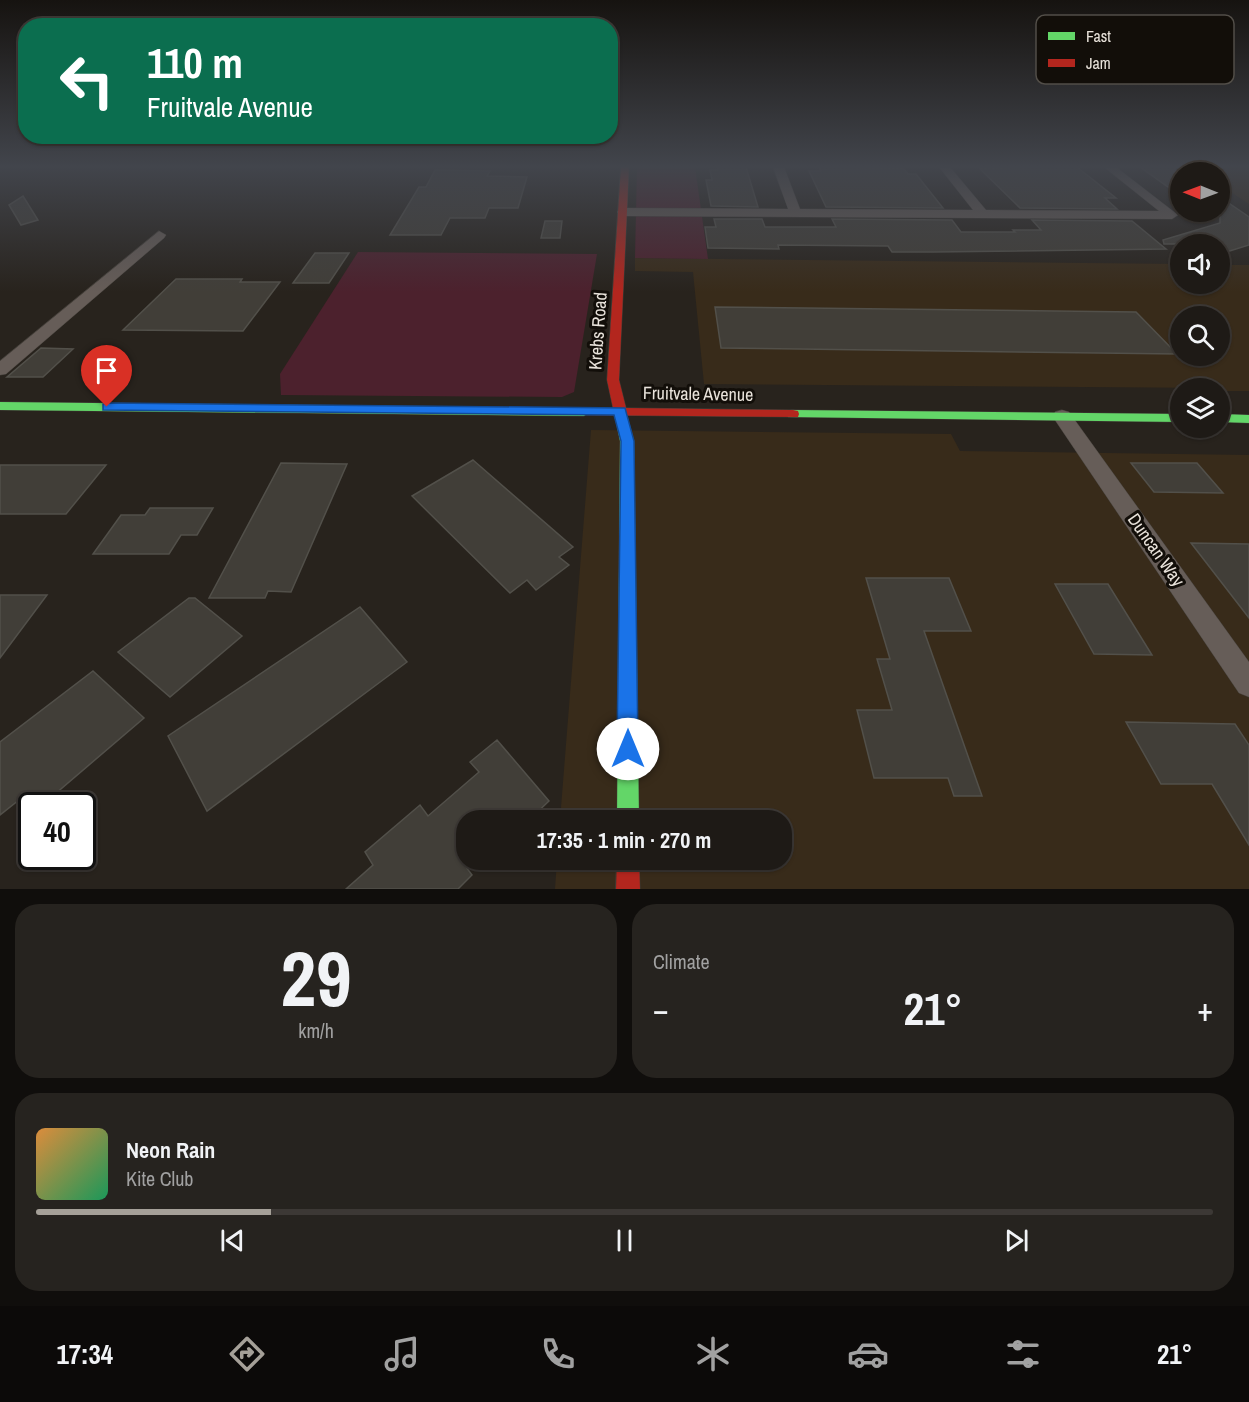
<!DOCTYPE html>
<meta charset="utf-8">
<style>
:root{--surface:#1e1a16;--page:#26231f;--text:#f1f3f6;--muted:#a1a1a1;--line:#3c3835;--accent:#a5a098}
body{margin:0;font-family:"Archivo Narrow",sans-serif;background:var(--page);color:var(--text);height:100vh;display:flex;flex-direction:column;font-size:22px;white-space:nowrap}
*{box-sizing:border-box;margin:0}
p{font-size:20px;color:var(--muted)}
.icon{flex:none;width:33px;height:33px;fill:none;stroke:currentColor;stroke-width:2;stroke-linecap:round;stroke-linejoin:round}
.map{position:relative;height:889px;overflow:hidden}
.side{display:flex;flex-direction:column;gap:15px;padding:15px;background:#100e0c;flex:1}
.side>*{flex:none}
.guide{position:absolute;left:18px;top:18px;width:600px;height:126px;border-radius:24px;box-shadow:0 2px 4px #0004,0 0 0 2px var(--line);background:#0b6e4f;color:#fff;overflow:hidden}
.needle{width:39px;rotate:271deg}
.controls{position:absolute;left:1170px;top:162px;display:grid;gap:12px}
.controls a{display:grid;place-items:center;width:60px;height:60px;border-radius:50%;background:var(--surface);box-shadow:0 2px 4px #0004,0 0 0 2px var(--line);font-size:30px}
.speed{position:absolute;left:18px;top:792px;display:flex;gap:12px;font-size:30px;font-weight:700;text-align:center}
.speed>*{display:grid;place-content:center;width:78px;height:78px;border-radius:50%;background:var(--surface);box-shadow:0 2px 4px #0004,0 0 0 2px var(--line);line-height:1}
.speed .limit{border:3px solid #111;border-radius:9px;background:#fff;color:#111}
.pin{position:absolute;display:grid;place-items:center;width:51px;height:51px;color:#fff;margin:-62px -26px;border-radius:50% 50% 50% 0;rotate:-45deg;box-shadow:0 0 6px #0007}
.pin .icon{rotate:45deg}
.me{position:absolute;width:66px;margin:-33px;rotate:0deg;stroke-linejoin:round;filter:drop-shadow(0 0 4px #0008)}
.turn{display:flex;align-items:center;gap:21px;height:126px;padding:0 30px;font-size:27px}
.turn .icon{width:78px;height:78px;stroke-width:2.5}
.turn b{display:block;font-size:42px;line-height:51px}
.big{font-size:45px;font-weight:700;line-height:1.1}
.side .tile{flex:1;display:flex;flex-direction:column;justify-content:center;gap:9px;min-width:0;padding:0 21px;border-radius:24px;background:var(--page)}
.side .dial{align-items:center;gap:0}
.dial b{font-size:78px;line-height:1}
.song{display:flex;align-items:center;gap:18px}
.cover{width:72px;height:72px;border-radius:9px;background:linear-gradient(135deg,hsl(30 70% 55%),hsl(150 70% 35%))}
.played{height:6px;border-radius:3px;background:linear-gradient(90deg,var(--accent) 20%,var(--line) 20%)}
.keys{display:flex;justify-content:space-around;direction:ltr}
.heat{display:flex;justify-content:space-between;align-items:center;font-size:33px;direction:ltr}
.side .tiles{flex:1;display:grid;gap:15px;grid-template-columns:1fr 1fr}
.tile:last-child{grid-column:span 2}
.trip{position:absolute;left:456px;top:810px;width:336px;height:60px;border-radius:24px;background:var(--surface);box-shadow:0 2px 4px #0004,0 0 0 2px var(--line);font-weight:700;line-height:60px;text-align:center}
.tab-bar{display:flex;height:96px;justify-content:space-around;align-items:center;background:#0c0a09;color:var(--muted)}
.tab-bar .icon{width:42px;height:42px}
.tab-bar .on{color:var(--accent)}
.tab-bar b{font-size:27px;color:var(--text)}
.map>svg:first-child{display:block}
.built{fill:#382b1a;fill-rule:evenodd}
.green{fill:#4c212d}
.building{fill:#413e38;stroke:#52504a;stroke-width:1.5}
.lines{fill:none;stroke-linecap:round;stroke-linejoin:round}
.street-casing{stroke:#423e38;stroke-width:1}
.fast-casing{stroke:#423e38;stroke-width:1}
.jam-casing{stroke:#423e38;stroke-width:1}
.street{fill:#665d58;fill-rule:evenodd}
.fast{fill:#63d668;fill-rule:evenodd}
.jam{fill:#b3261e;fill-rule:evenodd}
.route{fill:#1a73e8;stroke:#114b97;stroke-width:1.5}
.labels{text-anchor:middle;stroke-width:6;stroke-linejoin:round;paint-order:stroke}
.street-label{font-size:18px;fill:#e9e3db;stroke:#120e09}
.key{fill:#120e09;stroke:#524e48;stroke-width:1.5}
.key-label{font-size:16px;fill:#e9e3db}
</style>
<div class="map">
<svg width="1249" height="889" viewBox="0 0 1249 889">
<rect width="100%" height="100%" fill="#28231d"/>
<g class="built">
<polygon points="1191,167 1249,167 1249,204 1220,185 1220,172 1200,172"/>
<path d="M635,258l545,6v20h40v-19h29v126h-29v-3l-516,-4 -11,-112 -58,-1zM1180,316h40v40h-40z"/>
<polygon points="591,430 951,434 960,451 1249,455 1249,889 555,889 557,860 782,860 782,820 560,820"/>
</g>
<g class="green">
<polygon points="637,167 695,167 708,259 635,258"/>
<polygon points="358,252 597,254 574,392 562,397 281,395 280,374"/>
</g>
<g class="building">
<polygon points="717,167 746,167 758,207 711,206 706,180 712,180 710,170 718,170"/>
<polygon points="819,167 903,168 908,174 916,174 943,208 826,207 809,171 821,171"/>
<polygon points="1077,167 1116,198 1105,198 1117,209 1020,208 979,168"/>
<polygon points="1140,167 1180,167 1180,187 1168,187"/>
<polygon points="435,170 490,171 487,176 527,177 518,208 489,208 485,218 450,218 441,235 390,235 419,187 426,187"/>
<polygon points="23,196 38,220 21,225 9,205"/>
<polygon points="1220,197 1249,217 1249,245 1220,254 1220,244 1164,244 1163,240 1220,223"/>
<polygon points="714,219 762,219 765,227 836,227 832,219 952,220 961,232 1015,232 1013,230 1041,230 1032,220 1132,221 1166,249 933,252 892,252 888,246 778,245 779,249 708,248 705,227 716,227"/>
<polygon points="545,221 562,221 560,238 541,238"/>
<polygon points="315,253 349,253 329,283 293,283"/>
<polygon points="176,279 242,279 240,282 280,282 243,331 123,330"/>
<polygon points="715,307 1136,312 1177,354 721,348"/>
<polygon points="41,348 73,349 43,377 7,377"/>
<polygon points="473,460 573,547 559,557 569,565 536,590 527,580 510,593 412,496"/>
<polygon points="281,463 347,464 291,592 268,591 265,598 209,598"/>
<polygon points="1131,463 1197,463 1223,493 1154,492"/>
<polygon points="0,465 106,465 66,514 0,514"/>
<polygon points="150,508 213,508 197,535 181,535 169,554 93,554 121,515 145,515"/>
<polygon points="1191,543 1249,544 1249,618"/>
<polygon points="866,578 949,578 971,631 924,631 982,796 954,796 948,778 874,778 857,710 892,710 877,659 890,659"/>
<polygon points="1055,584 1108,584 1152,655 1094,654"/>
<polygon points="0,595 47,595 0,658"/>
<polygon points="189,598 195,598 242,636 170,697 118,652"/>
<polygon points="360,607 407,662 207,811 168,736"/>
<polygon points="93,671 144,718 41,806 32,806 31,814 19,800 0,815 0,742"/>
<polygon points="1126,722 1235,724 1249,745 1249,845 1212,784 1161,784"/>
<polygon points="497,740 549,801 529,820 466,820 466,867 472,875 458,889 346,889 373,865 365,852 420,805 428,816 479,772 470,762"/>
</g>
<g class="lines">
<defs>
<g id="street">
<polygon points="773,167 784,167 800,209 973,210 939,167 950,167 986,210 1159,211 1104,167 1116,167 1178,215 1172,219 623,216 617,212 623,208 788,209"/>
<polygon points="159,231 166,235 164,238 6,374 0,375 0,361"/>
<polygon points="1062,410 1069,412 1249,662 1249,697 1239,693 1055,420 1053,416 1055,412"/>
</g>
<g id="fast">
<polygon points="0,402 584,408 590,412 584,416 0,410"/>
<polygon points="620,408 626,412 634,441 639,820 617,820 620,441 614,412"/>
<polygon points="793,410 1180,414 1180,422 788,417 787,414 788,411"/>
<polygon points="1220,414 1249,415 1249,423 1220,422"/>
</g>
<g id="jam">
<polygon points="621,167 629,167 619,380 626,408 793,410 798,411 799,414 798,417 579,415 578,412 584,408 613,408 607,380"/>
<polygon points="617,860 639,860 640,889 616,889"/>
</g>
</defs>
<use href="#street" class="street-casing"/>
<use href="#fast" class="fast-casing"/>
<use href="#jam" class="jam-casing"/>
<use href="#street" class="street"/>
<use href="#fast" class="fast"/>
<use href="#jam" class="jam"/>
</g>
<linearGradient id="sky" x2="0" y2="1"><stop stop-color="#161310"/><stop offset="0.57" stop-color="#42454c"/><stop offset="1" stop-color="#42454c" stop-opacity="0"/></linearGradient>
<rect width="1249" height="292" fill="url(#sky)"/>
<polygon class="route" points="107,403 625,408 634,441 638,749 635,757 628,760 620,757 617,749 621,441 614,415 103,410 103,404"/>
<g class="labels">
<g class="street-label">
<text transform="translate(598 331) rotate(-86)" y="6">Krebs Road</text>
<text transform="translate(698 394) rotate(1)" y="6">Fruitvale Avenue</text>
<text transform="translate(1156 550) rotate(55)" y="6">Duncan Way</text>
</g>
</g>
<rect x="1036" y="15" width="198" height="69" rx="9" class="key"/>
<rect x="1048" y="32" width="27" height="8" fill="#63d668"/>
<rect x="1048" y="59" width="27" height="8" fill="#b3261e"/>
<g class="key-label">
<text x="1086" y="42">Fast</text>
<text x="1086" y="69">Jam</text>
</g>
</svg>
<div class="controls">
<a><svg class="needle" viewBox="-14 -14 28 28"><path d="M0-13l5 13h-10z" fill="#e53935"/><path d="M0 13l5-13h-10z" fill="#a1a1a1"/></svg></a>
<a><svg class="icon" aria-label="sound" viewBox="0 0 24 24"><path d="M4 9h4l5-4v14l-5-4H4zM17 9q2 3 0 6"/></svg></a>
<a><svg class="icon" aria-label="search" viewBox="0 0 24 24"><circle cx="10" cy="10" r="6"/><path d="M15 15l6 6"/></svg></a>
<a><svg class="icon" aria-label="layers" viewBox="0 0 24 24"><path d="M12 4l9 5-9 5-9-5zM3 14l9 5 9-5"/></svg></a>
</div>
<div class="speed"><div class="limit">40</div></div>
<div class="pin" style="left:107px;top:407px;background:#d93025"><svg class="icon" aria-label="arrive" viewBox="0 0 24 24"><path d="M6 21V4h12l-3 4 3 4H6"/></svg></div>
<svg class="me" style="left:628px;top:749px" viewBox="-20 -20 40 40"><circle r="19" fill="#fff"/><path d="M0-13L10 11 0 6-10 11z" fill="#1a73e8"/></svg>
<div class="trip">17:35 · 1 min · 270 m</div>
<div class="guide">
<div class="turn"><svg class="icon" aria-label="left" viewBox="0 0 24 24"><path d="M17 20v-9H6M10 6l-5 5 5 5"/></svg><div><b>110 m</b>Fruitvale Avenue</div></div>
</div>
</div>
<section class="side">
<div class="tiles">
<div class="tile dial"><b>29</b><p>km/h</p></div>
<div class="tile"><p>Climate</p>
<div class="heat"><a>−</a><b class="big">21°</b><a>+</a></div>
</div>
<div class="tile">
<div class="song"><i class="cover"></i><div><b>Neon Rain</b><p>Kite Club</p></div></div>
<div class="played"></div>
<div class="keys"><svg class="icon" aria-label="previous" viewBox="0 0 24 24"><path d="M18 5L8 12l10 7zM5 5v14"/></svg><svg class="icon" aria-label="pause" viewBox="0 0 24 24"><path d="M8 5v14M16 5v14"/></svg><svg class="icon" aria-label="next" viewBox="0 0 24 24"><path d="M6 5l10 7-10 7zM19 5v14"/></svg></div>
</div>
</div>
</section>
<nav class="tab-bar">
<b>17:34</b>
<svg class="icon on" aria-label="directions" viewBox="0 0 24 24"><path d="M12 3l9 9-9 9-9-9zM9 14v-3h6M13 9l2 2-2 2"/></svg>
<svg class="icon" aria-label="music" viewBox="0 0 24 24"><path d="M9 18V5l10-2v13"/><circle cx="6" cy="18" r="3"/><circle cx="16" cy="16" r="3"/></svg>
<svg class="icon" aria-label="phone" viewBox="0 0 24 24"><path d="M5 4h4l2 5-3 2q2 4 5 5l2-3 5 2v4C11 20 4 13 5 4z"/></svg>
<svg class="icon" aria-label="climate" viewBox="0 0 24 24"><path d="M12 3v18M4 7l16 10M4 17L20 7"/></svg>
<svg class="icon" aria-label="car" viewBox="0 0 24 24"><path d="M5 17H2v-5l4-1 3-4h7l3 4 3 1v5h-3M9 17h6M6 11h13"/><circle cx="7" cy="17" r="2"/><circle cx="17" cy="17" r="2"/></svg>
<svg class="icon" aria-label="filters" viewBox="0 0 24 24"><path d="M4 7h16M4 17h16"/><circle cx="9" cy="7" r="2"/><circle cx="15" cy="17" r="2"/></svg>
<b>21°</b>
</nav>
